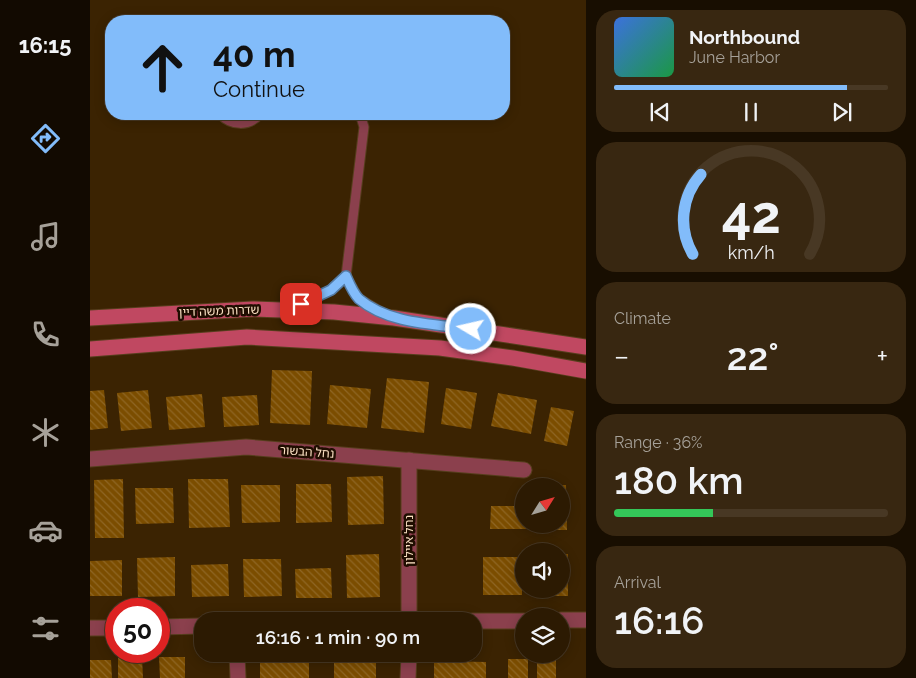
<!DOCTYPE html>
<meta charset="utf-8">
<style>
:root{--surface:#2c1a02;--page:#382711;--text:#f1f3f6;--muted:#a6a199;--line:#483824;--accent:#82bcfa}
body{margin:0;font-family:Raleway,"Noto Sans Hebrew",sans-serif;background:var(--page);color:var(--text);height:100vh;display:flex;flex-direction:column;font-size:19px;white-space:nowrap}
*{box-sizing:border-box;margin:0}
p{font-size:16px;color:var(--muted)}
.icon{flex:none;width:28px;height:28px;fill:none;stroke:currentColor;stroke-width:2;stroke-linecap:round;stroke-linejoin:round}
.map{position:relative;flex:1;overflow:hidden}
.details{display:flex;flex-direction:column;gap:10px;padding:10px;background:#180e01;width:330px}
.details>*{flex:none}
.guide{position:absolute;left:15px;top:15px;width:405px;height:105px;border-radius:20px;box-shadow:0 2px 12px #0003,0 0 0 1px var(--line);background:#82bcfa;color:#111;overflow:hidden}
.needle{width:32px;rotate:53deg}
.buttons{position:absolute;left:425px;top:478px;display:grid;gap:10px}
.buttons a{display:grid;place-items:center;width:55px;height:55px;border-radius:50%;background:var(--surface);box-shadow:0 2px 12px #0003,0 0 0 1px var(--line);font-size:25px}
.speed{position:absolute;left:15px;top:598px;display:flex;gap:10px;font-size:25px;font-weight:700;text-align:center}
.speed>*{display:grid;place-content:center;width:65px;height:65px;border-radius:50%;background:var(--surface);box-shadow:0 2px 12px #0003,0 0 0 1px var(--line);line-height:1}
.speed .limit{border:8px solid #d22;background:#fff;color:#111}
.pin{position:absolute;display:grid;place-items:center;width:42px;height:42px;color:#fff;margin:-21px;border-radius:10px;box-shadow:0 2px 8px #0006}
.me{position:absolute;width:55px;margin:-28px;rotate:279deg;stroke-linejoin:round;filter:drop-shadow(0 0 4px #0008)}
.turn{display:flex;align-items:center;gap:18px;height:105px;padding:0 25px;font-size:22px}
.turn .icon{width:65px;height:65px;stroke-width:2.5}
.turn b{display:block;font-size:35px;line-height:42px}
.big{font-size:38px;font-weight:600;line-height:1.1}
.details .tile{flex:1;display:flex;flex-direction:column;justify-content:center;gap:8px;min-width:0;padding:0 18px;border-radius:20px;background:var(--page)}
.details .dial{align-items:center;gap:0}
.dial svg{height:130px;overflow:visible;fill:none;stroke:var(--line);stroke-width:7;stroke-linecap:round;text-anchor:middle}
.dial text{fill:var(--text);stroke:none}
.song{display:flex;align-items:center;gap:15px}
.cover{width:60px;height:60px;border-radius:8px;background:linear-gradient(135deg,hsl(220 70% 55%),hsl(140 70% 35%))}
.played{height:5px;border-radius:2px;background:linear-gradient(90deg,var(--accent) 85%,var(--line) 85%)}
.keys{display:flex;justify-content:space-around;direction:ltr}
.heat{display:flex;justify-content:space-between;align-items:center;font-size:28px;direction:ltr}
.charge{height:8px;border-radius:4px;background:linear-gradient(90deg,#34c759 36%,var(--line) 0)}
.trip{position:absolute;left:104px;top:612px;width:288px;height:50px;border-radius:20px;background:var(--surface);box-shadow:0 2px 12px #0003,0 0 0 1px var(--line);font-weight:600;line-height:50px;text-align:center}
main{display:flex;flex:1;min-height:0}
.tabs{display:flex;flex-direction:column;width:90px;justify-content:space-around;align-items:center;background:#120a01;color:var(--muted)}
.tabs .icon{width:35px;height:35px}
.tabs .selected{color:var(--accent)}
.tabs b{font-size:22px;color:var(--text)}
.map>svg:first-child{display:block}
.building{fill:url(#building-back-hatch)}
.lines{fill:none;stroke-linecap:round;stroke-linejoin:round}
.service-casing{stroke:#563e1d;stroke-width:11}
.minor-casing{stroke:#563e1d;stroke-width:17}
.secondary-casing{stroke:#563e1d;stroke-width:17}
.service{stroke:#8b404d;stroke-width:9}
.minor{stroke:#8b404d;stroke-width:15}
.secondary{stroke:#c04861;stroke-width:15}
.route-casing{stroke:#547aa2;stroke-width:12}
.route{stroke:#82bcfa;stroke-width:9}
.labels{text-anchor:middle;stroke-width:5;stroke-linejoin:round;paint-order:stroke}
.street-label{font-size:12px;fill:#fbe1c3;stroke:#1f0d00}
</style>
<main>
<nav class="tabs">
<b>16:15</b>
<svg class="icon selected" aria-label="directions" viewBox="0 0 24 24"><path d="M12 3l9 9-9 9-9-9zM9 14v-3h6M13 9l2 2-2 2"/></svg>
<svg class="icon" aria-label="music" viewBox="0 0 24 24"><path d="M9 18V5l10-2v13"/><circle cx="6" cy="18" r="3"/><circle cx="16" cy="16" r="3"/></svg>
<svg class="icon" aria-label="phone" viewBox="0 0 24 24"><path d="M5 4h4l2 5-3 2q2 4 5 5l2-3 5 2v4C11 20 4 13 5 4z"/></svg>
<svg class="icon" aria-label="climate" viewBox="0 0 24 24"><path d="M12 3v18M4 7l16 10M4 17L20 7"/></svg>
<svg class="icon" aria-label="car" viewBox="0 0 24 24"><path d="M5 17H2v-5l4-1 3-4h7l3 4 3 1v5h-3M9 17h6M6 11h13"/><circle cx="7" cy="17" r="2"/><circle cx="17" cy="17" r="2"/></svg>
<svg class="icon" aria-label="filters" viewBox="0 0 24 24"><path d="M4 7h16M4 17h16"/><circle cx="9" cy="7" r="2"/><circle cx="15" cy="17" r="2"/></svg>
</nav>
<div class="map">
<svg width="496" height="678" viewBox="0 0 496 678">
<defs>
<pattern id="building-back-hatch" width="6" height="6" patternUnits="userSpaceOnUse" patternTransform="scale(1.25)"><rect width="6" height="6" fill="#7b4d00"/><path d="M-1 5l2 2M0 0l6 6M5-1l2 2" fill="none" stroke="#8f6624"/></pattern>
</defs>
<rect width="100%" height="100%" fill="#3b2302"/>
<g class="building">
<polygon points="182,370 222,371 220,425 180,423"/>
<polygon points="297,378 339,382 334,433 291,428"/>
<polygon points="240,385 281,389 277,428 237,424"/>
<polygon points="356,388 387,393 381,429 351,424"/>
<polygon points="14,390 18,428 0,430 0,391"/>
<polygon points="58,390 62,428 31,431 27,393"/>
<polygon points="408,393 447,400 441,434 401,426"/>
<polygon points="112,394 115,427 79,430 76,397"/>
<polygon points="167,395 169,425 134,427 132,397"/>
<polygon points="461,407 484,411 477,446 454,441"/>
<polygon points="293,476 294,524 258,525 257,477"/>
<polygon points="33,479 34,538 5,538 4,480"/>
<polygon points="98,479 138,479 140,527 99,528"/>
<polygon points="206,484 241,484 242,522 206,523"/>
<polygon points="151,485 190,485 190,522 152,523"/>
<polygon points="471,485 476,485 477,530 450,530 450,524 471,524"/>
<polygon points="45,488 83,488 84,523 46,524"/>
<polygon points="401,506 434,506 434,524 436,524 436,529 400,529"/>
<polygon points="289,554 290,597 257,598 256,555"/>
<polygon points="471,554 478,554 478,596 447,596 447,589 471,589"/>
<polygon points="85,557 85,596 48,597 47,558"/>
<rect x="393" y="557" width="39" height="38"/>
<polygon points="153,559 191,559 192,596 154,597"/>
<polygon points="32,560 32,596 0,596 0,561"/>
<polygon points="138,564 139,596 102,597 101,565"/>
<polygon points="241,568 242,598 206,598 205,569"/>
<rect x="244" y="656" width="42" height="22"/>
<polygon points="28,657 52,657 53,678 28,678"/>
<polygon points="69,657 95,657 95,678 70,678"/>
<rect x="447" y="658" width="19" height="20"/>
<rect x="170" y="659" width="49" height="19"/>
<rect x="418" y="659" width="20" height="19"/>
<polygon points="0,660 21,660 22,678 0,678"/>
<polygon points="344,661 396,662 396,678 344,678"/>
</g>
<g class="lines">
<defs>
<g id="service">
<path d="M130,114c11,12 29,13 40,0"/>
<polyline points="256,276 268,298 293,313"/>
<polyline points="202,307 241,290 256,276 274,127 270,114"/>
</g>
<g id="minor">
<polyline points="0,459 156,447 434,470"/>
<polyline points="471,620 496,620"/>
<polyline points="319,621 319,460"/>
<polyline points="382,621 434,621"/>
<polyline points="69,627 112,626"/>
<polyline points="0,628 26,628"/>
<polyline points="147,654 148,678"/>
<polyline points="318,678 319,654"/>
</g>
<g id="secondary">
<polyline points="0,318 163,309 244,312 304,318 496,347"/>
<polyline points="0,349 157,337 350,348 423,358 496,371"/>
</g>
</defs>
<use href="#service" class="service-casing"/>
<use href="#minor" class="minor-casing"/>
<use href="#secondary" class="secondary-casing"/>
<use href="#service" class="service"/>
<use href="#minor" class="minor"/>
<use href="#secondary" class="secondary"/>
</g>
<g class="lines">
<defs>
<path id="route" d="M211,304l30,-14 15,-14c3,7 7,17 13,23 29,25 76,25 112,30"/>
</defs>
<use href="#route" class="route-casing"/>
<use href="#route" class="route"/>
</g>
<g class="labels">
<g class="street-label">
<text transform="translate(129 311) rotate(-2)" y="4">שדרות משה דיין</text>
<text transform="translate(217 452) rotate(4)" y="4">נחל הבשור</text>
<text transform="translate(319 540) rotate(-90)" y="4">נחל איילון</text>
</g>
</g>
</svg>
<div class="buttons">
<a><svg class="needle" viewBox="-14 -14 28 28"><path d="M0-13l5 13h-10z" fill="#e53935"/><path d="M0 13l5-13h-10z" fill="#a6a199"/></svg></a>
<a><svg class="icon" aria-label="sound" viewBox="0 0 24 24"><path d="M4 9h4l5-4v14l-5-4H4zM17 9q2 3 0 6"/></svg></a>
<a><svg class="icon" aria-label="layers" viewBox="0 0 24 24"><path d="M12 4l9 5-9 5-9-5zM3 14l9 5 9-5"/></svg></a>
</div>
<div class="speed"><div class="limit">50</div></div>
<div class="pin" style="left:211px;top:304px;background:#d93025"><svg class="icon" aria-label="arrive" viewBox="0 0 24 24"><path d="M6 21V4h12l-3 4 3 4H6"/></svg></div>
<svg class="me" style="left:381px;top:329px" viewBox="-20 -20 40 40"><circle r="17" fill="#82bcfa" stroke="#fff" stroke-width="3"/><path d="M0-11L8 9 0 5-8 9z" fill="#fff"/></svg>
<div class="trip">16:16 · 1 min · 90 m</div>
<div class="guide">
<div class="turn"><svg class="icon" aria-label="ahead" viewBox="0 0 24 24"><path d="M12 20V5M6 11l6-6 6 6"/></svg><div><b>40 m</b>Continue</div></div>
</div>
</div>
<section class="details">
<div class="tile">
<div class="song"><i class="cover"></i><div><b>Northbound</b><p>June Harbor</p></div></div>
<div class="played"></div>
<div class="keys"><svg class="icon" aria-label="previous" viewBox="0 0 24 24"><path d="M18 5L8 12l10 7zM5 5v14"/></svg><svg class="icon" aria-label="pause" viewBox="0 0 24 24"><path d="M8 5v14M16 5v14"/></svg><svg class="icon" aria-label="next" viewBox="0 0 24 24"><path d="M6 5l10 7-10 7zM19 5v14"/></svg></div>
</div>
<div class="tile dial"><svg viewBox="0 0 100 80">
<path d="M14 69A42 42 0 1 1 86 69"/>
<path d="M14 69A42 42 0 0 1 19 20" stroke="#82bcfa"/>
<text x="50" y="56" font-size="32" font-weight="700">42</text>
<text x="50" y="72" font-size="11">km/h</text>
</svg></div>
<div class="tile"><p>Climate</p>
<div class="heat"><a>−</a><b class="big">22°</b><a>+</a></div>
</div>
<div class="tile"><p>Range · 36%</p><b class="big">180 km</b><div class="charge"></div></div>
<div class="tile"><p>Arrival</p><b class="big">16:16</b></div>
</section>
</main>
